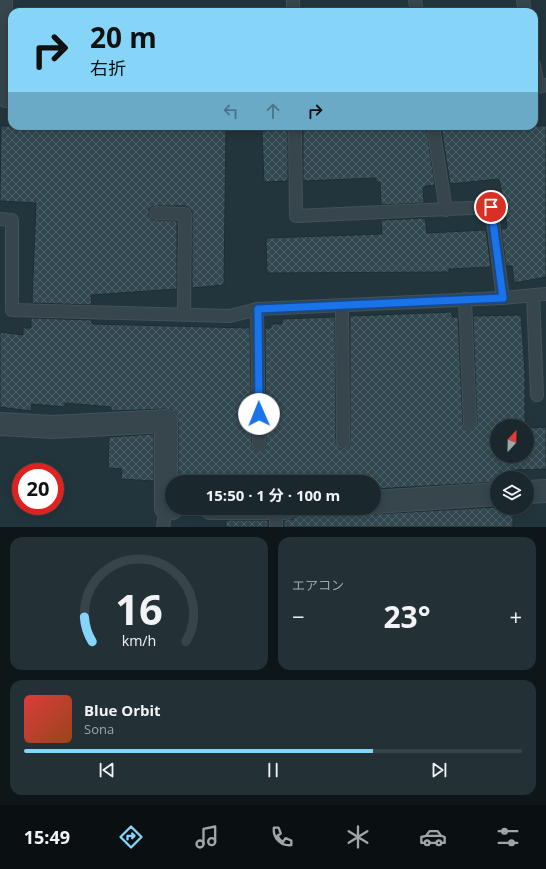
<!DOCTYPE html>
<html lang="ja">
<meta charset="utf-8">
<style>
:root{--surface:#1a282d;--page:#233035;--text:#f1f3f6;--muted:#9fa6aa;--line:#384449;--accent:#86d5f9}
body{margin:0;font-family:"Open Sans","Noto Sans JP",sans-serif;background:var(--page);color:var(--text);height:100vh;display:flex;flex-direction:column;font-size:15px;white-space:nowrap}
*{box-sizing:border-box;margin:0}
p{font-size:13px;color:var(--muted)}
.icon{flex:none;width:22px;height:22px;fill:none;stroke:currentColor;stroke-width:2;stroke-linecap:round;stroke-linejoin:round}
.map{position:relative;height:527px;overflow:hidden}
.details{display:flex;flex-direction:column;gap:10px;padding:10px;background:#0e1619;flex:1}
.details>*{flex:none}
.guide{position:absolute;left:8px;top:8px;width:530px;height:122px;border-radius:12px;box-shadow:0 2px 10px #0003,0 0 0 1px var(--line);background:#86d5f9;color:#111;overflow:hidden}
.needle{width:26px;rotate:22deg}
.controls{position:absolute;left:490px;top:419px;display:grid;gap:8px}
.controls a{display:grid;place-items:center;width:44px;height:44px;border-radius:50%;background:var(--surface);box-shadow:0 2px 10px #0003,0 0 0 1px var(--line);font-size:20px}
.speed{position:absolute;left:12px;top:463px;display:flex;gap:8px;font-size:20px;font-weight:700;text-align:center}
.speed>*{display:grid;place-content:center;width:52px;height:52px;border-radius:50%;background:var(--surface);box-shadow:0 2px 10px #0003,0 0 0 1px var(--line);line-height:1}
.speed .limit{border:6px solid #d22;background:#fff;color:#111}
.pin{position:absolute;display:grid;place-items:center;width:34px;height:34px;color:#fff;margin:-17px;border:2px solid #fff;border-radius:50%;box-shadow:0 1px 4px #0007}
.me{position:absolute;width:44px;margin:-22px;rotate:359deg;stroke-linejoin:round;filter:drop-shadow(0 0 3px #0008)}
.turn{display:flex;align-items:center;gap:14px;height:84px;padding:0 16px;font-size:18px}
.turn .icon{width:52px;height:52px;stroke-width:2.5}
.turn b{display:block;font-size:28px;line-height:34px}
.lanes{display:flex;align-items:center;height:38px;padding:0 16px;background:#0003;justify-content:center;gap:20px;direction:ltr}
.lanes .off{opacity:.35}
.big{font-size:30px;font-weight:700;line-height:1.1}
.details .tile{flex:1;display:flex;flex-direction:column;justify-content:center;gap:6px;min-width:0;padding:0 14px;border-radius:12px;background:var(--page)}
.details .dial{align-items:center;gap:0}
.dial svg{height:104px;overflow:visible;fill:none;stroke:var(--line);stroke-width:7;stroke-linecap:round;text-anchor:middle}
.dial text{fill:var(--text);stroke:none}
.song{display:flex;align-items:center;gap:12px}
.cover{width:48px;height:48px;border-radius:6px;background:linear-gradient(135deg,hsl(0 70% 55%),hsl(20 70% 35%))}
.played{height:4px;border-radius:2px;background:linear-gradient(90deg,var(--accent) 70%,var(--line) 70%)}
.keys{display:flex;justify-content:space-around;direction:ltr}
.heat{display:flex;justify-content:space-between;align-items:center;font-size:22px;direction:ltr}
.details .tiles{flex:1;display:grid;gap:10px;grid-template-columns:1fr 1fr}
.tile:last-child{grid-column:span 2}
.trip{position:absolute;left:165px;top:475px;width:216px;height:40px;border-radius:20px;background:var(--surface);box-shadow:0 2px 10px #0003,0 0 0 1px var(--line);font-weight:700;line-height:40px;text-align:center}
.tab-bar{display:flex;height:64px;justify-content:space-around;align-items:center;background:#0a1012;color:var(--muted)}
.tab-bar .icon{width:28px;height:28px}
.tab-bar .selected{color:var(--accent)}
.tab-bar b{font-size:18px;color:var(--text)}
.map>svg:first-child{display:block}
.building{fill:url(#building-cross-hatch);stroke:#1e2d33}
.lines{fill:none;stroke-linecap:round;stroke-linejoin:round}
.lane-casing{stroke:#435258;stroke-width:14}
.street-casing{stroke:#435258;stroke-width:24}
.lane{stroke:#36464c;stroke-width:12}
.street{stroke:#36464c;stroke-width:22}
.route-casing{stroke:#114b97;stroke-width:10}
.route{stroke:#1a73e8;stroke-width:7}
</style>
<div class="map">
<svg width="546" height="527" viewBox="0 0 546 527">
<defs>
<pattern id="building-cross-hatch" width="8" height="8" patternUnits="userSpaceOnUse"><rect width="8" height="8" fill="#314850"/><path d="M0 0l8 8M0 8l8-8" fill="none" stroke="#4c6168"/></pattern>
</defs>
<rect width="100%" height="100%" fill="#23353c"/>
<g class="building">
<polygon points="1,126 226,126 224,285 192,288 192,211 189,208 185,206 156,206 152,207 149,209 149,216 152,219 156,220 177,221 177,289 91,295 92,305 32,303 36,203 0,201"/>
<polygon points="372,126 426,126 435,185 425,186 425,188 423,188 424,203 381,205 380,182 376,182 376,178 303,181 303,130 372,128"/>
<polygon points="441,126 546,126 546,277 514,283 512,266 506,266 501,229 507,228 504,203 499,179 450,184"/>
<polygon points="288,130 288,181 264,182 262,131"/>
<polygon points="425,218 427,233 486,230 491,267 449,269 449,272 267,273 266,238 382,234 381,220"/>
<polygon points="452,312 452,317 458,317 463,424 466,429 470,430 474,429 477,423 473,316 521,315 525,372 525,426 497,426 497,456 527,456 527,428 546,427 546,469 513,470 513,478 497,478 497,482 374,489 374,482 178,482 178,421 176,414 171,410 165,409 111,411 111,407 65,403 65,407 32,404 31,411 0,407 0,332 23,335 23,328 31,328 31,318 92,320 92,324 250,328 252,444 255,450 260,451 265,448 266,444 265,328 271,328 271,324 282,324 282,319 335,317 336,442 339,448 343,449 349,446 350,442 350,316"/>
<polygon points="154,434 154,481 121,479 122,469 108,468 109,437"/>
<polygon points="497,507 497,508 513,508 513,527 284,527 284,520 293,519 297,514 298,508 363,508 368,513 375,514"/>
<rect x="226" y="520" width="42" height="7"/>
</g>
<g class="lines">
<defs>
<g id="lane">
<polyline points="6,0 5,101 12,101"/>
<polyline points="293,0 293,12"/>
<polyline points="415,0 417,12"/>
<polyline points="523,0 525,12"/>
<polyline points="534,65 538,87 546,85"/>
<polyline points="295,126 296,216 491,207 503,298"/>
<polyline points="433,126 446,210"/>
<polyline points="156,213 185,214 184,314"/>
<polyline points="0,219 12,220 12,310 230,316 257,309 503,298 546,294"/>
<polyline points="533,295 537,395"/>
<polyline points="465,299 470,423"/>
<polyline points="342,305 343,442"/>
<polyline points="257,309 259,444"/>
<polyline points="163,527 166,508"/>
<polyline points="276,527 276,509"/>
</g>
<g id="street">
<polyline points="0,424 53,427 166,421 166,508 172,508"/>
<polyline points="527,492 546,491"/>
<polyline points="374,502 497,494"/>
<polyline points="211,508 286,508"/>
</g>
</defs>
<use href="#lane" class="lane-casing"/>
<use href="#street" class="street-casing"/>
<use href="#lane" class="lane"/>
<use href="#street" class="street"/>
</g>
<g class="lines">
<defs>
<polyline id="route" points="259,414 258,309 503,298 491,207"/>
</defs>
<use href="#route" class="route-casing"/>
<use href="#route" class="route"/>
</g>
</svg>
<div class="controls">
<a><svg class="needle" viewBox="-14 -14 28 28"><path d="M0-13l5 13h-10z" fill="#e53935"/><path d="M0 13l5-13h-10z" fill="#9fa6aa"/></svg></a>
<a><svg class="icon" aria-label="layers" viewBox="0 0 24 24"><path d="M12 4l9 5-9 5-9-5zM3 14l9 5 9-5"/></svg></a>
</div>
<div class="speed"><div class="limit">20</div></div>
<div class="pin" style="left:491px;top:207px;background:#d93025"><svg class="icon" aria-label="arrive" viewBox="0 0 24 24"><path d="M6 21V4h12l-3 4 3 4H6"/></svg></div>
<svg class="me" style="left:259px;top:414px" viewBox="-20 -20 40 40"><circle r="19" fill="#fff"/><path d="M0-13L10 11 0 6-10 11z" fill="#1a73e8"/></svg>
<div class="trip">15:50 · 1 分 · 100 m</div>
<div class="guide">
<div class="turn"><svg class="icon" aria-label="right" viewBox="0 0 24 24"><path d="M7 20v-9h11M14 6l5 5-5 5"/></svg><div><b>20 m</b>右折</div></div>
<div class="lanes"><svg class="icon off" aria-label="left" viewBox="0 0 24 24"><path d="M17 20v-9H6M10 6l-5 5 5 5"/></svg><svg class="icon off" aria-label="ahead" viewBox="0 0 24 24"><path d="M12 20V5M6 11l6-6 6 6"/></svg><svg class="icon" aria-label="right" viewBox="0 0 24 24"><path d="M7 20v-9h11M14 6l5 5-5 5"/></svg></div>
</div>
</div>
<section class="details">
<div class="tiles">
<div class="tile dial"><svg viewBox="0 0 100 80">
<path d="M14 69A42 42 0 1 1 86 69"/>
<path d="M14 69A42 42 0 0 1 8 50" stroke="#86d5f9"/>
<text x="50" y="56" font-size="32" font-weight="700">16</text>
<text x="50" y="72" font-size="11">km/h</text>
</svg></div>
<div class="tile"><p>エアコン</p>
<div class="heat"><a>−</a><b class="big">23°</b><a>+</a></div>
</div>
<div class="tile">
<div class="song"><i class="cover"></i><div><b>Blue Orbit</b><p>Sona</p></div></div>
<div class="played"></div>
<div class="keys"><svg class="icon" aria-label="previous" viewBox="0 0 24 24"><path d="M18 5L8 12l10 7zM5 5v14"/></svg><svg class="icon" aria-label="pause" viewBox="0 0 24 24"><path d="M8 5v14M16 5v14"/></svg><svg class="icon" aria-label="next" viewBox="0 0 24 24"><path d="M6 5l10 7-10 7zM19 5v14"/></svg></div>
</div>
</div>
</section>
<nav class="tab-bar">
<b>15:49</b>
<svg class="icon selected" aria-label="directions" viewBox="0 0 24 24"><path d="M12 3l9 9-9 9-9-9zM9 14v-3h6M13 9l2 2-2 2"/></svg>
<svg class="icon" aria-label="music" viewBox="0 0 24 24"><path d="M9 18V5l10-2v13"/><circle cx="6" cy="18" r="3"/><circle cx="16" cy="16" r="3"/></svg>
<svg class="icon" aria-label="phone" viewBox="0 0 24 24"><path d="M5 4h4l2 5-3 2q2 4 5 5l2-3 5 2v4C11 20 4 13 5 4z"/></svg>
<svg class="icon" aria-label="climate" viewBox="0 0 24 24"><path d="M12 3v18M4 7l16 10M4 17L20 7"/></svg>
<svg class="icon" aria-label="car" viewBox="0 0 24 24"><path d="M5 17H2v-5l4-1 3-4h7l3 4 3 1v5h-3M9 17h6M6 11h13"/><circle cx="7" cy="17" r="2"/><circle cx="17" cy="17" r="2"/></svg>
<svg class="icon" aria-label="filters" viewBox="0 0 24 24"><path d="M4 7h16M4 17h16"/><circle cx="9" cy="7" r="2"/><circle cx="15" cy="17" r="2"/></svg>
</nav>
